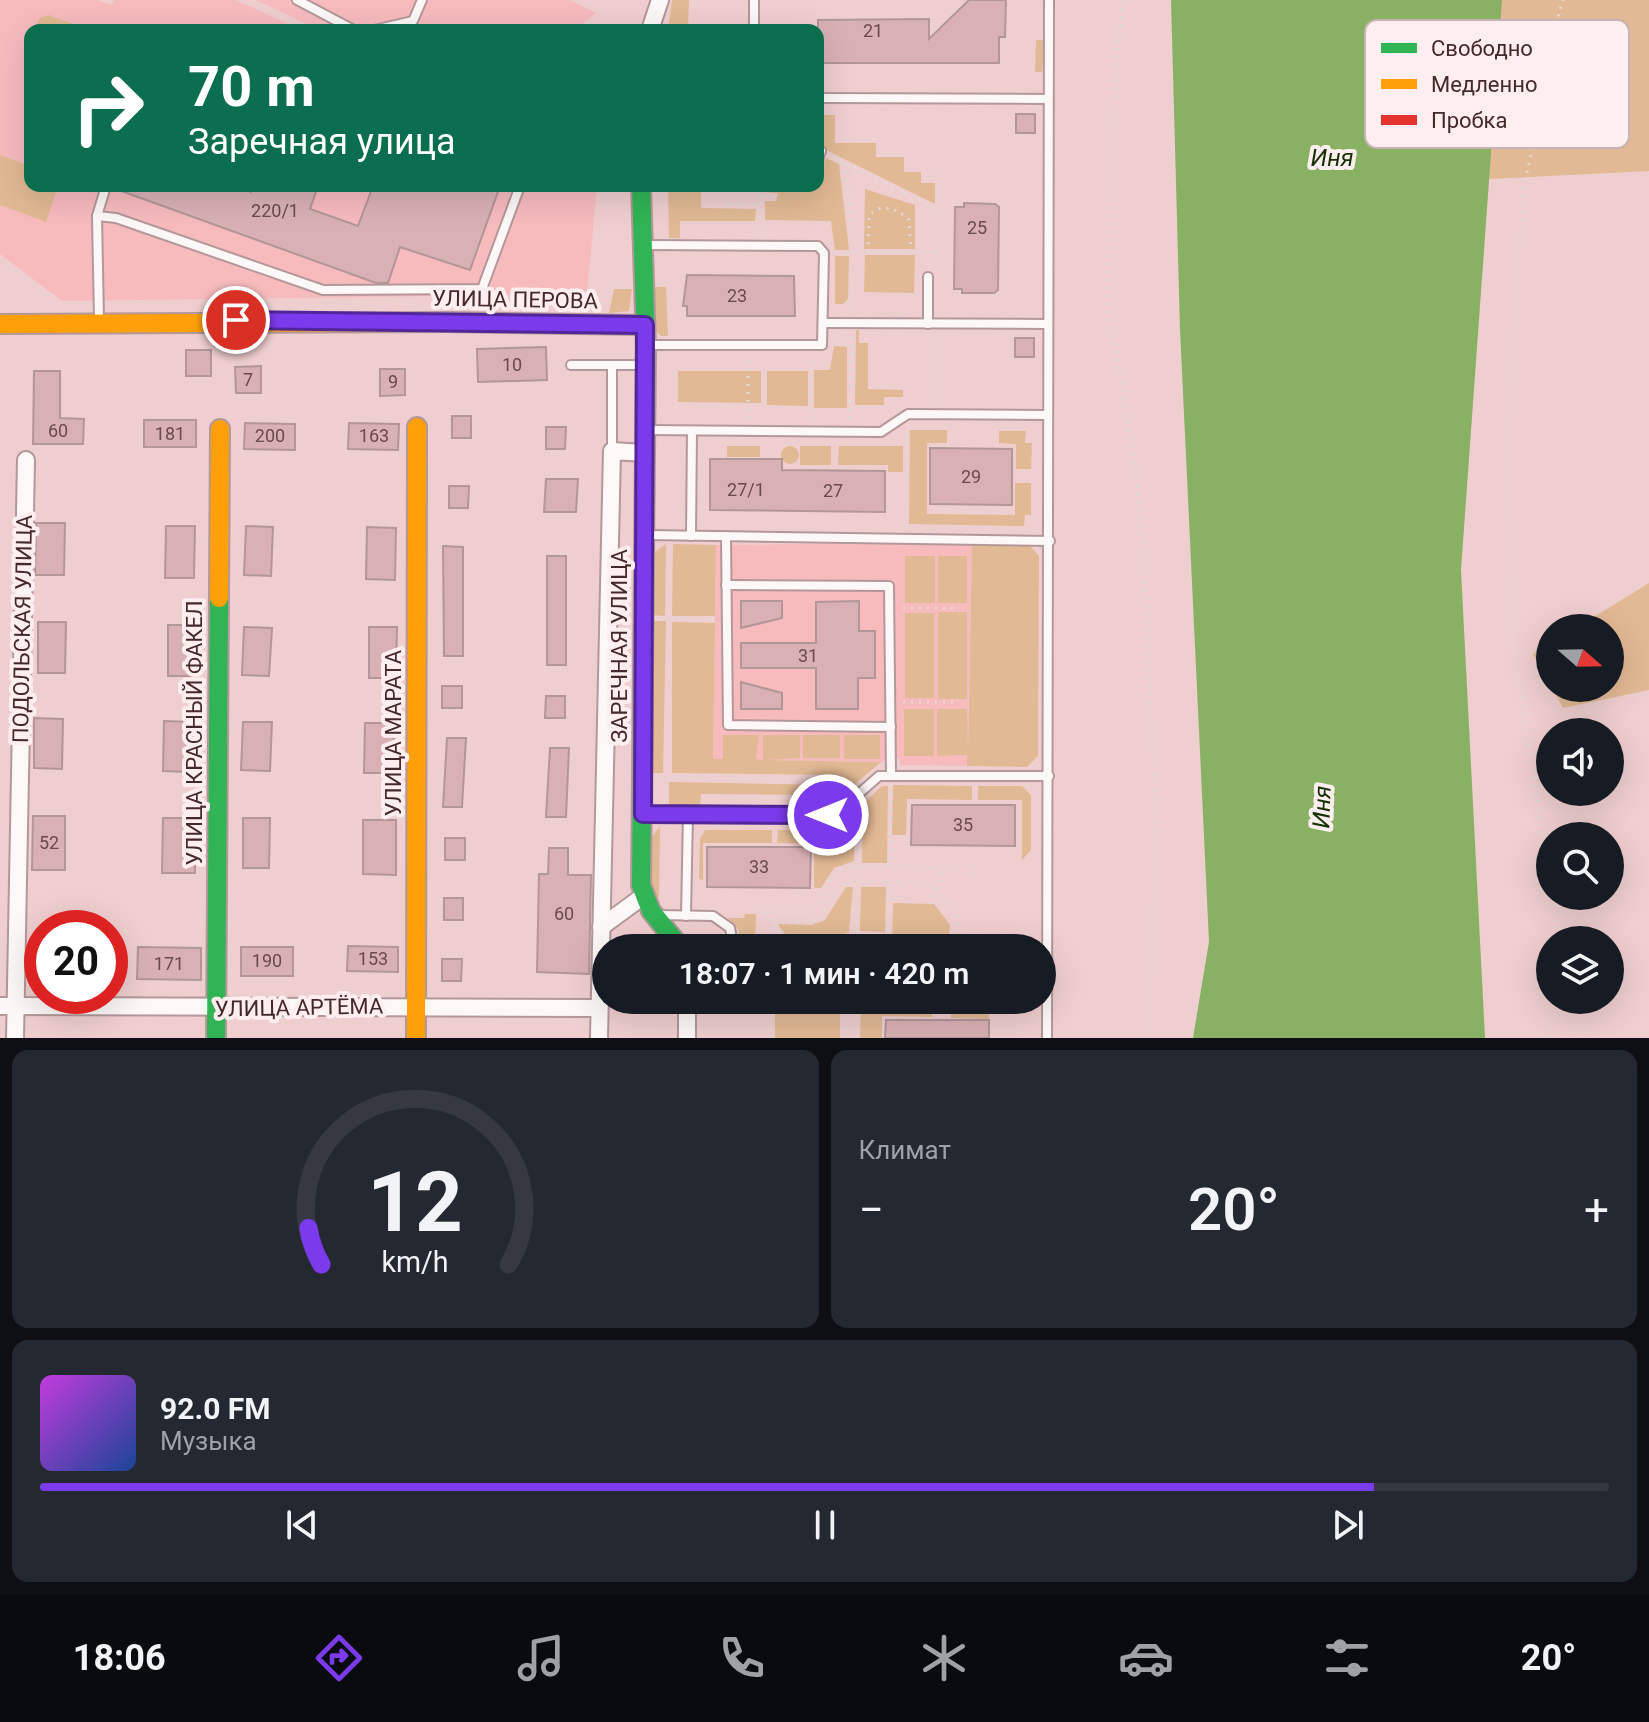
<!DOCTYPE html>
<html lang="ru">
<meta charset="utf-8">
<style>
:root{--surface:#171b24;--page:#242831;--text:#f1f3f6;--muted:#9ea1a6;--line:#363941;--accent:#7c3aed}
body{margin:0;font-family:Roboto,sans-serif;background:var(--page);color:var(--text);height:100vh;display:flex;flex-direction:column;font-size:30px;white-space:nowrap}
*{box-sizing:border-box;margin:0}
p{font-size:26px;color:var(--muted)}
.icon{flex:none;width:44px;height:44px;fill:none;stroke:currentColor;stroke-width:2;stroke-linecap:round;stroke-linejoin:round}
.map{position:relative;height:1038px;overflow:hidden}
.side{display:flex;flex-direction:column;gap:12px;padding:12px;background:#0d0f14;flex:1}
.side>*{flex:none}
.top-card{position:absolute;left:24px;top:24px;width:800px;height:168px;border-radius:16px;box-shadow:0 8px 32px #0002;background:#0b6e4f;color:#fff;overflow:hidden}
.needle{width:52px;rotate:110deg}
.fabs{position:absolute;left:1536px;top:614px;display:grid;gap:16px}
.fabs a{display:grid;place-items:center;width:88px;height:88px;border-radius:50%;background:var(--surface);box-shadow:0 8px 32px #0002;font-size:40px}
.speed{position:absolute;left:24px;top:910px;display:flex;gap:16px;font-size:40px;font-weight:700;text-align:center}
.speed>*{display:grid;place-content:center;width:104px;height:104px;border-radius:50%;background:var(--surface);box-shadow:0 8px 32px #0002;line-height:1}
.speed .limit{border:12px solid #d22;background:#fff;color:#111}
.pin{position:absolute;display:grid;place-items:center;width:68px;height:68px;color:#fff;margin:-34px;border:4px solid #fff;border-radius:50%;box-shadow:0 2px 8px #0007}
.me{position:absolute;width:88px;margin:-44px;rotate:270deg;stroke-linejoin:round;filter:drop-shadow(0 0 6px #0008)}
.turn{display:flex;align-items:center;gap:28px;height:168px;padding:0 32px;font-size:36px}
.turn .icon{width:104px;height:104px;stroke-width:2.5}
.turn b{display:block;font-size:56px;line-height:68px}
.big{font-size:60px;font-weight:600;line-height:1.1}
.side .card{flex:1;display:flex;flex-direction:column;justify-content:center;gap:12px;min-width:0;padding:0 28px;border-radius:16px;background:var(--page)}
.side .dial{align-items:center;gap:0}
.dial svg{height:208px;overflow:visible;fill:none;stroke:var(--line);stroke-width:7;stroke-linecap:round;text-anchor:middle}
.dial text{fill:var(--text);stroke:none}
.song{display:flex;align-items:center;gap:24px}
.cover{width:96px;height:96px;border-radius:12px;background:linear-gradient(135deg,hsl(290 70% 55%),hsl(220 70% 35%))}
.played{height:8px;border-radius:4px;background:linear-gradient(90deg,var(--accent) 85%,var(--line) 85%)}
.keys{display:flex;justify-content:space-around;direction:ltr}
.heat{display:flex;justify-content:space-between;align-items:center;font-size:44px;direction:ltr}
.side .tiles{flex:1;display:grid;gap:12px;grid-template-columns:1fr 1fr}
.card:last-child{grid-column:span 2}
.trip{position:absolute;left:592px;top:934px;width:464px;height:80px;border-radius:40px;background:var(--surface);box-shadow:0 8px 32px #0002;font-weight:600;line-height:80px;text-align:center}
.dock{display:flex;height:128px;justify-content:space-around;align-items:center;background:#090b0e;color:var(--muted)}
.dock .icon{width:56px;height:56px}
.dock .current{color:var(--accent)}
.dock b{font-size:36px;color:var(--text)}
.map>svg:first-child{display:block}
.built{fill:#f7bbbe}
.green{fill:#e1b994}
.water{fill:#89b163}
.building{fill:#d9b1b4;stroke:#b29698;stroke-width:2}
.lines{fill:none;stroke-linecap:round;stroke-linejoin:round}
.lane-casing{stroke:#b39799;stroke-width:12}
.street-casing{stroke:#b39799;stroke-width:20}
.fast-casing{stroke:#b39799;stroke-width:22}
.slow-casing{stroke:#b39799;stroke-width:22}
.jam-casing{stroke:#b39799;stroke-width:22}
.path{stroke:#e3d8d8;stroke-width:3;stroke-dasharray:2 6;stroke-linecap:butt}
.lane{stroke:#fdf8f8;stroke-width:8}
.street{stroke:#fdf8f8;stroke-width:16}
.fast{stroke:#30b455;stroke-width:18}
.slow{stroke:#ff9f0a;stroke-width:18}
.jam{stroke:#e5322d;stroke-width:18}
.route-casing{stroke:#51269a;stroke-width:20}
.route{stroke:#7c3aed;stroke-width:14}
.labels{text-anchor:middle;stroke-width:8;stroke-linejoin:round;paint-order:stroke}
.number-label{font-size:18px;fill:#6a4a4c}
.street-label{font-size:22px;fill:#45282a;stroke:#ffeeef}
.water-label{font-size:24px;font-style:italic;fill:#163205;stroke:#ffeeef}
.key{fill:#ffeeef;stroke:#c7b3b4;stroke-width:2}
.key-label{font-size:22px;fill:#45282a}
</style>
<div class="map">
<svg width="1649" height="1038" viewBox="0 0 1649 1038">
<rect width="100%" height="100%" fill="#efcecf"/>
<g class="built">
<polygon points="0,0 97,0 112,5 114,0 236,0 301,30 30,30 30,186 597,186 587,294 62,301 0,254"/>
<polygon points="256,0 570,0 596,13 575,30 319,30"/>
<polygon points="879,543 972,545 967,766 900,765 900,759 891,758 881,762 713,759 716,545"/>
</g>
<g class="green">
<polygon points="672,0 689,0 688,30 668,30"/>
<polygon points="1494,0 1649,0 1649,171 1489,179"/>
<polygon points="48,15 91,30 35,30 39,18"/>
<polygon points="1036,40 1045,40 1042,72 1035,72"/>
<polygon points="818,115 835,115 835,143 876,143 876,157 904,157 904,172 921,172 921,183 935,183 935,204 818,146"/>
<polygon points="0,155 30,166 30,186 58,186 46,222 0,205"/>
<polygon points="821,156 839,164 849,250 835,250 831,221 765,220 765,201 776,201 778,193 765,192 765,186 818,186 818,161"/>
<polygon points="668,186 701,186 701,208 756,209 755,221 680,221 680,238 669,238"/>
<polygon points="865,189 915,205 915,249 864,249"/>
<polygon points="865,255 915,255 914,293 864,292"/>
<polygon points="835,256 849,256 848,299 843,304 835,304"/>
<polygon points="651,287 666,287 668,336 661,336 654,330"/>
<polygon points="614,289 632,289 629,311 609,313"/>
<polygon points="856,330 859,330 859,343 868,343 868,389 903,390 903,397 884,397 884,405 855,405"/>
<polygon points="834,346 847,347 847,408 814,408 814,370 830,370"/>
<polygon points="678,371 761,371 761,403 678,402"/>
<polygon points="767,371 808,371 808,406 767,405"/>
<polygon points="910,430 947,430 947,443 927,443 927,514 1015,515 1015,483 1031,483 1031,515 1025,515 1024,526 909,524"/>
<polygon points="999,431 1026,431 1025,443 1032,443 1031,469 1016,469 1016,444 999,443"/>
<circle cx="790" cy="455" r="9"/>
<rect x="727" y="446" width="33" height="11"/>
<rect x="800" y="446" width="31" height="19"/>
<polygon points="839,446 903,446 903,472 888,472 888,465 838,465"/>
<polygon points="666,544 665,616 651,615 655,552"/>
<polygon points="673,544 716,545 715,616 672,616"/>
<polygon points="972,545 1030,546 1039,556 1038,756 1027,767 967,766 967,755 937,756 937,709 967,709 968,751"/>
<rect x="905" y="556" width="30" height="47"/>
<rect x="938" y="556" width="29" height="47"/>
<polygon points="1649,583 1649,690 1563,708 1552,688 1610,688 1610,628 1576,628"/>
<rect x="938" y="612" width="29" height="87"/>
<rect x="905" y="613" width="29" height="85"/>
<polygon points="651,621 666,621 663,773 651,773"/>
<polygon points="672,622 715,623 713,759 723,759 723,735 759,735 756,759 763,760 763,735 800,735 800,758 766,760 881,762 849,789 836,775 672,773"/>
<polygon points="1550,644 1550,685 1533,654"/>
<rect x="904" y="709" width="30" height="47"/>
<rect x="803" y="735" width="37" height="23"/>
<rect x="844" y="735" width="36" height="24"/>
<polygon points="669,782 834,785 844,795 831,807 818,809 818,795 701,794 700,809 669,808"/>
<polygon points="893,785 972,786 972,800 907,799 906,835 892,835"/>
<polygon points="882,786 888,786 887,863 862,863 863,804"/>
<polygon points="978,786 1022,786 1031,795 1031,850 1022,860 1022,800 978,800"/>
<polygon points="855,812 854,861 834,868 821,888 814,888 814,844 777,843 778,830 832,830"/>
<polygon points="660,826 659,898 651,891 651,838"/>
<polygon points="705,830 772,830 772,843 703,843 703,880 699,879 700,839"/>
<path d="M846,887h7l-4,45c-33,13 -46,32 -71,-8l34,1 13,-5z"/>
<polygon points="861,887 886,887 885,932 860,931"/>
<polygon points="893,903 934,904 950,925 948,948 892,948"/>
<polygon points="745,914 756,914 755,948 742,948 738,929 728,918 744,918"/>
<polygon points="860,937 885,938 885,948 860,948"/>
<polygon points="861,1000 932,1001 932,1017 882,1016 882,1038 860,1038"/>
<polygon points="775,1006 840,1007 840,1038 775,1038"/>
<polygon points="950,1012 989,1012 989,1019 951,1018"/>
</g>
<polygon class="water" points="1171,0 1502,0 1461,570 1485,1038 1193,1038 1209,942 1180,329"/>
<g class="building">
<polygon points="969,0 1006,0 1005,37 999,37 999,63 818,63 818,20 929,19 929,39"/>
<rect x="1016" y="114" width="19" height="19"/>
<polygon points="234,186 251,192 253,186 318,186 310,209 358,226 373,186 500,186 470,270 400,247 388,283 376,283 113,188"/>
<polygon points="964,203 995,204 999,207 998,290 994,293 962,293 962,289 954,289 955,207 964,207"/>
<polygon points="687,275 794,276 795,316 687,316 687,306 683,306"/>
<rect x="1015" y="338" width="19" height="19"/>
<polygon points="546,347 547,380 478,382 477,349"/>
<rect x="186" y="350" width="25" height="26"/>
<polygon points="261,366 261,393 236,393 235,367"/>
<polygon points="380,369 405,369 405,395 380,396"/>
<polygon points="34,371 60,371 60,418 84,419 83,444 33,444"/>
<rect x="452" y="416" width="19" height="22"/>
<rect x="144" y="420" width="52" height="27"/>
<polygon points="245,423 295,424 295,450 244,449"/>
<polygon points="349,423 399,424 398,450 348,449"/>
<polygon points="546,427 566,427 565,449 546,449"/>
<polygon points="930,448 1012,449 1012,505 930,504"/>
<polygon points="710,459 782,459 782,470 885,471 885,512 710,510"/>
<polygon points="546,479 578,479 576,512 544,512"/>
<polygon points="449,486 469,486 468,508 449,508"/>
<polygon points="36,523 65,523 64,575 35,575"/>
<polygon points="166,526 195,526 194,578 165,578"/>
<polygon points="246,526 273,527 271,576 244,575"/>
<polygon points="367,527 396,528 395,580 366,579"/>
<polygon points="443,546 463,547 463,656 444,656"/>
<rect x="547" y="556" width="19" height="109"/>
<polygon points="741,601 782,601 782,618 741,628"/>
<polygon points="859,601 859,631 875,631 875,678 858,678 858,709 816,709 816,668 741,668 741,643 816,643 816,602"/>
<polygon points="38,622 66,622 65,673 38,673"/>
<polygon points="168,625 196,625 195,676 168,676"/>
<polygon points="244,627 272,628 269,676 242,675"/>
<polygon points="369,627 397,627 396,678 369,678"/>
<polygon points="741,682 782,693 782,709 741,709"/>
<rect x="442" y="686" width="20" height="22"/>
<polygon points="546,696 565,696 565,718 545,718"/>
<polygon points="34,718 63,719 62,769 34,768"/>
<polygon points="164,721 193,722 192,772 163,771"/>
<polygon points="243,722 272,722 270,771 241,770"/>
<polygon points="365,723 394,723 393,773 364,773"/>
<polygon points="447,738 466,738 462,807 443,807"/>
<polygon points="550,748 569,748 566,817 546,817"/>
<polygon points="912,805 1015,805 1015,846 911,845"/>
<polygon points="33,816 65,816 65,870 32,870"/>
<polygon points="163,818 195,818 195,873 162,873"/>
<polygon points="243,818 270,818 269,868 243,868"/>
<polygon points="363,820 396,820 396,875 363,874"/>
<rect x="445" y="838" width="20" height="22"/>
<polygon points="707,847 811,847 810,888 707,887"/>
<polygon points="549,848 568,848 568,875 591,875 589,974 537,972 539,874 548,874"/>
<rect x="444" y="898" width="19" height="22"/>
<polygon points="348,946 398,947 398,972 347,971"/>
<polygon points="138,947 201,948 201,980 137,979"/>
<rect x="241" y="947" width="52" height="29"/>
<polygon points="442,959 462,959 461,981 442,981"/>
<polygon points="886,1020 989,1020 989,1038 885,1038"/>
</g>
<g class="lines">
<defs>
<g id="lane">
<polyline points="297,0 354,30"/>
<polyline points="167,30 171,30"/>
<polyline points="374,30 413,21 422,0"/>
<polyline points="754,30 754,0"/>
<polyline points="818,98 1048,99"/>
<polyline points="818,159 821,151"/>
<polyline points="97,216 116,218 323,290 482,289 520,186"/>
<polyline points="645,245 818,246 824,253 822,345 647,345"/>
<polyline points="99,320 97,216 106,186"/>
<polyline points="824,323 1047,324"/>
<polyline points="928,324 928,277"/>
<polyline points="571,365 645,365"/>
<polyline points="612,365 612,451"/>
<polyline points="646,430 881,432 908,414 1047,415"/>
<polyline points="647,535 1050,541"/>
<polyline points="691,536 692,431"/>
<polyline points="726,536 728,725 891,727"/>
<polyline points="726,585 889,586 891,775"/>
<polyline points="644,814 828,815 839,811 879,776 1049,776"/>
<polyline points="659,915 713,916 730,928 734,948"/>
<polyline points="686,916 688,814"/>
<polyline points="1047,1038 1049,0"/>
</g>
<g id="street">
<polyline points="650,30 660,0"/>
<polyline points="601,927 642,897"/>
<polyline points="0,1006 599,1008"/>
<polyline points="15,1038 26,460"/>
<polyline points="599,1038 612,451 644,453"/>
<polyline points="687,1038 687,1000"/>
</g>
<g id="fast">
<polyline points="641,186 646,346 641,885 651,911 681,948"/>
<polyline points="216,1038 219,598"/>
</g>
<g id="slow">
<polyline points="0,324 447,322"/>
<polyline points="219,598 220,429"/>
<polyline points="416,1038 417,427"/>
</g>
<polyline id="jam" points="447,322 645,325"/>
</defs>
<use href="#lane" class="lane-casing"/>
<use href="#street" class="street-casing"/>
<use href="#fast" class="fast-casing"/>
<use href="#slow" class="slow-casing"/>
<use href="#jam" class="jam-casing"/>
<g class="path">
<polyline points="1123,0 1111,127 1110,319 1134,454 1145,577 1155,804 1150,1038"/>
<polyline points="833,157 937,209"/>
<polyline points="844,163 854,237 852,310"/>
<polyline points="763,197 777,197"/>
<polyline points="729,204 760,205 763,186"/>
<polyline points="760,234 760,205"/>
<path d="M868,252l1,-36c10,-14 30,-7 40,4l2,32"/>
<polyline points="837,253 937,252"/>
<polyline points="937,270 938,169"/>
<polyline points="602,305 610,287 625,283"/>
<polyline points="836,344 852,344"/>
<polyline points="936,402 936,337"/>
<polyline points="748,418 748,357"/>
<polyline points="811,418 811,358"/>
<polyline points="850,418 852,334"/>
<polyline points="907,526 907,430"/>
<polyline points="903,608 955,608"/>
<polyline points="663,619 716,619"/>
<polyline points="903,702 955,702"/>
<polyline points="659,778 831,779 844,789"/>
<polyline points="890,867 891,786"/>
<polyline points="973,875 973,863"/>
<polyline points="1550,881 1513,639 1508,449 1518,256 1527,172 1546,94 1549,48 1563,0"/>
<polyline points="1553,896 1560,940"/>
<polyline points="930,904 944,868"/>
<path d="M758,912h51c16,-8 13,-29 27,-39 17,-13 93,-5 117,-4"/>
<polyline points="765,912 791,948"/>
<polyline points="857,935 889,936"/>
<path d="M772,948l2,-24 46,-4 17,-30 9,-8c37,1 89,-10 108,29 6,12 8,25 3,37"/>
<polyline points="827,948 858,932"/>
<polyline points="857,948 859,812"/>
<polyline points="888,948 889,883"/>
<polyline points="944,1000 943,1010 1019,1011"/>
<polyline points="771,1003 845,1004"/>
<polyline points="770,1038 771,1000"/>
<polyline points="845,1038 845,1000"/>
<polyline points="857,1038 857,1000"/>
<polyline points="992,1038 992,1011"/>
<polyline points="1549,1038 1552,1021 1562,1000"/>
</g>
<use href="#lane" class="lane"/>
<use href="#street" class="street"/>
<use href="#fast" class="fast"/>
<use href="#slow" class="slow"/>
<use href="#jam" class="jam"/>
</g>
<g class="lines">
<defs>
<polyline id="route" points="236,320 645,325 643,814 828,815"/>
</defs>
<use href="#route" class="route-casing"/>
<use href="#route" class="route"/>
</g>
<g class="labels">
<g class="number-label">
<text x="873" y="37">21</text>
<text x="275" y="217">220/1</text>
<text x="977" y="234">25</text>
<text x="737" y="302">23</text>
<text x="512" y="371">10</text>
<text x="248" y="386">7</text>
<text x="393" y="388">9</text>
<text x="58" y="437">60</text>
<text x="170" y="440">181</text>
<text x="270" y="442">200</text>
<text x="374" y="442">163</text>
<text x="971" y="483">29</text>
<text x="746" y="496">27/1</text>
<text x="833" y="497">27</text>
<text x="808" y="662">31</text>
<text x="963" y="831">35</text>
<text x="49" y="849">52</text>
<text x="759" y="873">33</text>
<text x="564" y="920">60</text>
<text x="373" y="965">153</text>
<text x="267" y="967">190</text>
<text x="169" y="970">171</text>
</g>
<g class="street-label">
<text transform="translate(515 299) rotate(1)" y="8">УЛИЦА ПЕРОВА</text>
<text transform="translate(22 629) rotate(-89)" y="8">ПОДОЛЬСКАЯ УЛИЦА</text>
<text transform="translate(619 646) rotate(-90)" y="8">ЗАРЕЧНАЯ УЛИЦА</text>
<text transform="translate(194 733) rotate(-90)" y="8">УЛИЦА КРАСНЫЙ ФАКЕЛ</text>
<text transform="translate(393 733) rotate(-90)" y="8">УЛИЦА МАРАТА</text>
<text transform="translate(299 1007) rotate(-1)" y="8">УЛИЦА АРТЁМА</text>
</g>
<g class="water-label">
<text x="1332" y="166">Иня</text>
<text transform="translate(1322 807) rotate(-88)" y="8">Иня</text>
</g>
</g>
<rect x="1365" y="20" width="264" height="128" rx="12" class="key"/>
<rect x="1381" y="43" width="36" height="10" fill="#30b455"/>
<rect x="1381" y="79" width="36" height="10" fill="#ff9f0a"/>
<rect x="1381" y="115" width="36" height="10" fill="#e5322d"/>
<g class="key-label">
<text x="1431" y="56">Свободно</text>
<text x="1431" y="92">Медленно</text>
<text x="1431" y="128">Пробка</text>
</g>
</svg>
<div class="fabs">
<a><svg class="needle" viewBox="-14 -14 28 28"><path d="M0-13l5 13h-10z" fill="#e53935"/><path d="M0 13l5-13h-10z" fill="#9ea1a6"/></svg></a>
<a><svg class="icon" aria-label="sound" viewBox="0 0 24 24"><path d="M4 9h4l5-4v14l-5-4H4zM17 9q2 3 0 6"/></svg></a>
<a><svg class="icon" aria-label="search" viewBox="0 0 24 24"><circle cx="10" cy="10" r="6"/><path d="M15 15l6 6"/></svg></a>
<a><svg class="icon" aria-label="layers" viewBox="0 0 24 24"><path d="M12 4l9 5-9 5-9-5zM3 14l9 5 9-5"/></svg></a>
</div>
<div class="speed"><div class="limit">20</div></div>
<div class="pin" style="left:236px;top:320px;background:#d93025"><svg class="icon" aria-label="arrive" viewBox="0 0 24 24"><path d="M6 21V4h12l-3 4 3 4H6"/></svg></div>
<svg class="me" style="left:828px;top:815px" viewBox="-20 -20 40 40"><circle r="17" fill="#7c3aed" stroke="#fff" stroke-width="3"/><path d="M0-11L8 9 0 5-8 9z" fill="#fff"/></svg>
<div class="trip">18:07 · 1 мин · 420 m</div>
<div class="top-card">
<div class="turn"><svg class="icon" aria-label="right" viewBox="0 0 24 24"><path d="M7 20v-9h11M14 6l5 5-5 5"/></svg><div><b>70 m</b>Заречная улица</div></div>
</div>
</div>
<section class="side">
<div class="tiles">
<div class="card dial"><svg viewBox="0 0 100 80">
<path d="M14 69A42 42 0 1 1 86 69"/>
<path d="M14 69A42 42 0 0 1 9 55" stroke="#7c3aed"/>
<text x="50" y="56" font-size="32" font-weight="700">12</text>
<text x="50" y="72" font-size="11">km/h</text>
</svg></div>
<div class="card"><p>Климат</p>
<div class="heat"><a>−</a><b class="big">20°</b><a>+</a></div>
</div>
<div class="card">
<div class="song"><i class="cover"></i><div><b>92.0 FM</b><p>Музыка</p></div></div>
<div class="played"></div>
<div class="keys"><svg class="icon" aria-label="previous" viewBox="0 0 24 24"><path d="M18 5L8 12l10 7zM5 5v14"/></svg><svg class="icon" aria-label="pause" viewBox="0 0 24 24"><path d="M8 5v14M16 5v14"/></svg><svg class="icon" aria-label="next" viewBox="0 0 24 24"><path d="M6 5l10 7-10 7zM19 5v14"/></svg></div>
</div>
</div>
</section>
<nav class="dock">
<b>18:06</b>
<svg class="icon current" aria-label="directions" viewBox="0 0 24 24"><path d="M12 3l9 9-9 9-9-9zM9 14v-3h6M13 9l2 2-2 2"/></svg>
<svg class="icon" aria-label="music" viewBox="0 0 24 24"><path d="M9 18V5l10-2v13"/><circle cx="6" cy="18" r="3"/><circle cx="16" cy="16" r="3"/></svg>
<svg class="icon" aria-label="phone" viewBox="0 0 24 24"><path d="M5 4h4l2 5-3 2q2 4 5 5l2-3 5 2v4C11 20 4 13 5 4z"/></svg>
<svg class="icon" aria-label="climate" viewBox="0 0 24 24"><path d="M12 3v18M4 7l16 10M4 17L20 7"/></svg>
<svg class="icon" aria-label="car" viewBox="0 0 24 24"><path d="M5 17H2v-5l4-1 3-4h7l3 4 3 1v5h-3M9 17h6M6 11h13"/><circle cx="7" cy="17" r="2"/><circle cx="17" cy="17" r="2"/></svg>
<svg class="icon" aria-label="filters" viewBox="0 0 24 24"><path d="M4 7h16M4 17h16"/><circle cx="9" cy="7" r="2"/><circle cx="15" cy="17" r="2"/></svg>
<b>20°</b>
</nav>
